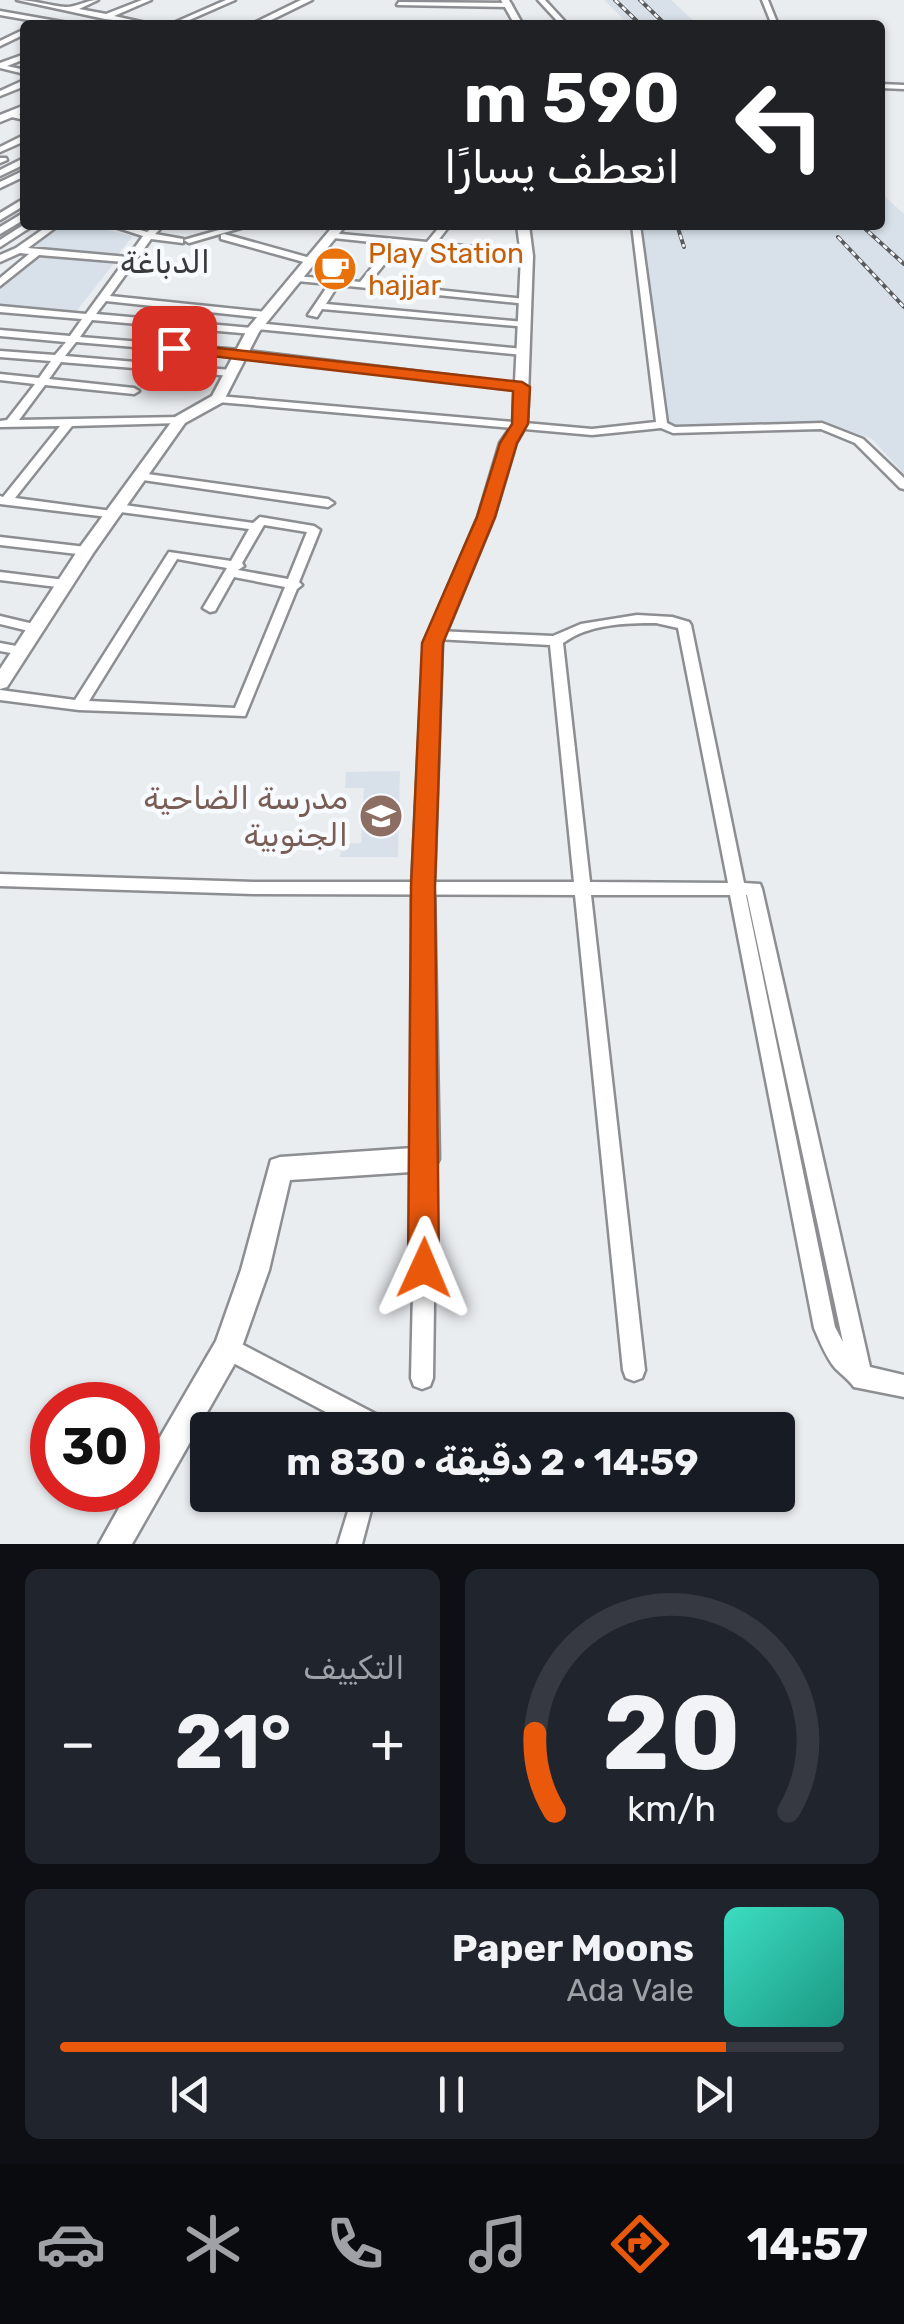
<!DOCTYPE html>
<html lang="ar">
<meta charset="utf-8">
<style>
:root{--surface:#171b24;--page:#20242c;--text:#f1f3f6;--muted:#9ea1a6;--line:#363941;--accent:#ea580c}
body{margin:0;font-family:Rubik,Vazirmatn,sans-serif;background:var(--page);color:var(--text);direction:rtl;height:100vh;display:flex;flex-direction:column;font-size:38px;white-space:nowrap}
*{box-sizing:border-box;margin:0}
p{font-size:32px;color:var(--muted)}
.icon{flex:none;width:55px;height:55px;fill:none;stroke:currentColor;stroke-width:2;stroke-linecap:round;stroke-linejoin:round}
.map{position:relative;height:1544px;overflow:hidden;direction:ltr}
.drawer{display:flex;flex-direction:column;gap:25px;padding:25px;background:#0d0f14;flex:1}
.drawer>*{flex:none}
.banner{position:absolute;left:20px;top:20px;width:865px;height:210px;border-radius:10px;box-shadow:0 2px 8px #0004;direction:rtl;background:#202124;color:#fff;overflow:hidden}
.speed{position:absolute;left:30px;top:1382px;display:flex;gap:20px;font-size:50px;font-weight:700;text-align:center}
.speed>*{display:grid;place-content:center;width:130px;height:130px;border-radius:50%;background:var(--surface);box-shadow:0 2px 8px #0004;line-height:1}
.speed .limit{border:15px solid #d22;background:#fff;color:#111}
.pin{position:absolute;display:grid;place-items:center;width:85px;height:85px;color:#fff;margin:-42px;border-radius:20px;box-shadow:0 5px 15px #0006}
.me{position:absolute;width:110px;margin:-55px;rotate:1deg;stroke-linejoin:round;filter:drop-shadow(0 0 8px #0008)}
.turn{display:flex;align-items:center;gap:35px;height:210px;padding:0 40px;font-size:45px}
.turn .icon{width:130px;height:130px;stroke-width:2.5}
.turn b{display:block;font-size:70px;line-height:85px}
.big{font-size:75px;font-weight:700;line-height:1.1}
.drawer .widget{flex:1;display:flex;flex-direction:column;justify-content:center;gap:15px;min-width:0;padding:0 35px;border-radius:15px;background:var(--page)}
.drawer .dial{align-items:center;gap:0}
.dial svg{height:260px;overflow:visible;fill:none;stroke:var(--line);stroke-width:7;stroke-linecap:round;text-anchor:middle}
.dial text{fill:var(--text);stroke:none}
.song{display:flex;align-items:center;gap:30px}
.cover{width:120px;height:120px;border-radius:15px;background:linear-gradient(135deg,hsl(170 70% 55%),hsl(170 70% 35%))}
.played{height:10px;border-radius:5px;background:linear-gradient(90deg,var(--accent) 85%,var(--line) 85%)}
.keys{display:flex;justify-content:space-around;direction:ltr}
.heat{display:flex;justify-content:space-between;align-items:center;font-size:55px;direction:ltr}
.drawer .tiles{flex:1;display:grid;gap:25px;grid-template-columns:1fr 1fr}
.widget:last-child{grid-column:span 2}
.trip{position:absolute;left:190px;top:1412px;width:605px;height:100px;border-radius:10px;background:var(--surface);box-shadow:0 2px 8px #0004;font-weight:700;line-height:100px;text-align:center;direction:rtl}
.tabs{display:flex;height:160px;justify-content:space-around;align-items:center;background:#090b0e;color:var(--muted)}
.tabs .icon{width:70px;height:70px}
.tabs .active{color:var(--accent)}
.tabs b{font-size:45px;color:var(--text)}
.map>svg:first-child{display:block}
.built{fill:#d8e1ea}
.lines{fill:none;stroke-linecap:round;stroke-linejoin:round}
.minor-casing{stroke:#8c8e91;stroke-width:5}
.tertiary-casing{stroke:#8c8e91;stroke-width:5}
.minor{fill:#fff;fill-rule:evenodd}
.tertiary{fill:#fff;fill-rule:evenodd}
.rail-casing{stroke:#585a5c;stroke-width:4}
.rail{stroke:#f7fafe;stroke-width:2.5;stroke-dasharray:5;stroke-linecap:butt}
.route{fill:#ea580c;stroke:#983908;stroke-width:2.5}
.labels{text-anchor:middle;stroke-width:9;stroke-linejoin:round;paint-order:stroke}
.far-food-label{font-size:28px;fill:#c56008;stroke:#f7fafe;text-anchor:start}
.far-quarter-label{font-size:32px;fill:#393a3c;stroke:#f7fafe}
.education-label{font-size:32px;fill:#785e54;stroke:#f7fafe;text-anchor:end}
</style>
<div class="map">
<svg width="904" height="1544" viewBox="0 0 904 1544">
<rect width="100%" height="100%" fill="#eaedf0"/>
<g class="built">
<polygon points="604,0 671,0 698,25 629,25"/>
<polygon points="880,192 904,214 904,474 872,439 828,423 676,426 668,422 642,225 880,225"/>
<polygon points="61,225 84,225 133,236 116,257 21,249"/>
<polygon points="29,257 115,262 75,313 0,307 0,288"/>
<polygon points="400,771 398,857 340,857 341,844 361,843 364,788 345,788 346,772"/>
</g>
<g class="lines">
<defs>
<g id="minor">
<path d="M17,0c17,0 33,6 49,7 11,0 21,-7 32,-7l-19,9 27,5 36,-14h9l-37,16 41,9 -50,-6z"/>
<polygon points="226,0 235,0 178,25 169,25"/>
<polygon points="538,0 545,0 568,25 561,25"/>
<polygon points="762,0 768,0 778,25 772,25"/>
<polygon points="399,2 509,3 512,5 509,7 397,5"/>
<polygon points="0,11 68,23 71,25 57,25 0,15"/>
<polygon points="25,29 25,34 0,46 0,41"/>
<polygon points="25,54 25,59 7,66 25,70 25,74 0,68 0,63"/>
<polygon points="22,81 25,81 25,86 0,96 0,91"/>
<polygon points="880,84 904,85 904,89 880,88"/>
<polygon points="10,112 25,116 25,120 7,116"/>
<polygon points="22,136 25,136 25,141 0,152 0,147"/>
<polygon points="0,158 6,158 7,160 0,163"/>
<polygon points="22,159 25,159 25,164 0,176 0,170"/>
<polygon points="25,170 25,176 0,188 0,182"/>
<polygon points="25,198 25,205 0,220 0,213"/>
<polygon points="25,212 25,219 0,234 0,227"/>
<polygon points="25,224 34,225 0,247 0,240"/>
<polygon points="49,225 59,225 28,248 128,257 143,236 109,225 123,225 147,232 155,225 164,225 155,234 183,239 183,243 151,239 110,296 266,312 271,315 266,318 106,301 96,314 252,328 252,324 256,323 523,349 528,352 523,355 257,329 257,333 253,334 92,320 80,337 240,350 521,384 526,387 521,390 240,356 76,342 65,356 231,370 236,373 231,376 61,362 49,379 134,388 139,391 134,394 45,385 19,420 180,417 186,420 180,423 72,426 15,498 112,511 116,512 116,518 0,504 0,496 3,497 60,426 0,427 0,421 7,420 35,384 0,380 0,374 39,378 51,361 0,357 0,351 55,355 66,342 0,336 0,330 70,336 82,319 0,312 0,306 86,314 124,262 39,255 0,286 0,278 29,254 20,253 0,262 0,255 16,248"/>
<polygon points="236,225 251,225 189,243 184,240"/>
<polygon points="441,225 450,225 436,243 527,253 532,256 527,259 400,245 369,283 525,299 528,300 528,304 338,285 326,304 524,322 528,323 528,327 322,309 317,317 308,315 329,284 297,281 292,278 294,276 333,279 345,261 348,260 353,263 341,280 360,282 391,244 333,238 328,235 330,233 427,242"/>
<polygon points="632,225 640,225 667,423 675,427 822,423 863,439 904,478 904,489 900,488 855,443 821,429 673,433 661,428 592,435 218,402 213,399 218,396 592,429 656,422"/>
<polygon points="224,234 314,259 316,261 311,264 221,239 221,235"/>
<polygon points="140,473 328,499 334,503 328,507 136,479 134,477"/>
<path d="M117,504l136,19 7,-6 54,9 6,4 -21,52 3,3 -5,4 -52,127 -166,-6 -79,-10v-10l75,10 94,-148 62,9 18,-32 -136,-18 -2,-3zM264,525l43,7 -19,47 -50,-9 6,-4 -2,-3zM177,559l50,9 -24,40 7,4 5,-1 19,-34 51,10 -50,121 -146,-7z"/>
<polygon points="0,537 86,547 92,551 86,555 0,545"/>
<polygon points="0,572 65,580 71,584 65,588 0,580"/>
<path d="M637,615l35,2 17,5 2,3 53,258 16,1 2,5 108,478 34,8v22l-50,-10c-5,-7 -12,-12 -19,-19 -9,-11 -15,-26 -21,-40l-84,-433h-139l54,475 -3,8 -8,3 -8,-3 -3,-8 -48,-475 -322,-1 -253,-8v-12l253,8h321l-24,-237 -114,-6 -7,-4 7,-4 117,5 28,-12zM656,623l22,5 50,255 -138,-1 -27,-239c26,-19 62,-20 93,-20zM746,895h1l96,447 -8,-15z"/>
<polygon points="0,616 42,626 44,629 37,633 0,624"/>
<polygon points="0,643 27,648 29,651 22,655 0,651"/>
<polygon points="426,1150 433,1153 436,1159 433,1378 430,1386 422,1389 414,1386 411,1378 416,1159 419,1153"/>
<polygon points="228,1337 391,1422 394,1430 360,1430 220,1356 217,1348 220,1340"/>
<polygon points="353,1495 375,1495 362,1544 338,1544"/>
</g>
<g id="tertiary">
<polygon points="301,0 312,0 261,25 250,25"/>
<polygon points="501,0 509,0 523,25 515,25"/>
<polygon points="25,105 25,112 0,122 0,115"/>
<polygon points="334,225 346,225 259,332 223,402 185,423 94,552 7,687 0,689 0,669 80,547 175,417 212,396 248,328"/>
<polygon points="517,225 529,225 533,256 527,424 516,443 494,517 442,643 434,886 439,1159 435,1167 426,1171 290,1180 269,1270 238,1358 132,1544 99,1544 129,1490 138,1490 138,1475 216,1341 241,1270 271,1160 280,1157 413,1148 412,886 424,643 478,517 500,443 513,424 521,256"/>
</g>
</defs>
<use href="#minor" class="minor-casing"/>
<use href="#tertiary" class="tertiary-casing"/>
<use href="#minor" class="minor"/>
<use href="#tertiary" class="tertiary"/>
<defs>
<g id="rail">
<polyline points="615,0 641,25"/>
<polyline points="640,0 666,25"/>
<polyline points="677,225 684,247"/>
<polyline points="861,225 904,264"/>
<polyline points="838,237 904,307"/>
</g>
</defs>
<use href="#rail" class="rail-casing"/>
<use href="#rail" class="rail"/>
</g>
<polygon class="route" points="174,343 522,382 530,387 528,424 517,443 495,517 443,643 435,886 439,1268 435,1279 424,1284 413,1279 408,1268 411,886 422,643 477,517 500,443 512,424 513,391 168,351 168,344"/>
<defs>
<symbol id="cafe-disc" viewBox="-11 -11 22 22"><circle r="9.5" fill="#e8710a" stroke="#f7fafe"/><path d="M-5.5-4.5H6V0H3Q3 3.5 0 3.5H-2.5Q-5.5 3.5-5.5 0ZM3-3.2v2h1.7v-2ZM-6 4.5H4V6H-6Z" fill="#fff"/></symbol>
<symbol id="school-disc" viewBox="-11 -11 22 22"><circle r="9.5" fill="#8d6e63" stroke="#f7fafe"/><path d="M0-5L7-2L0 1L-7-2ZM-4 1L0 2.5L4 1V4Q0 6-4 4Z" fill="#fff"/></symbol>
</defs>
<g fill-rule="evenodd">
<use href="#cafe-disc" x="310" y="244" width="50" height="50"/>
<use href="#school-disc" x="356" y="791" width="50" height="50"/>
</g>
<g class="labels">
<g class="far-food-label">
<text x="368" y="263">Play Station<tspan x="368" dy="32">hajjar</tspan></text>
</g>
<g class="far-quarter-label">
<text x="165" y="273">الدباغة</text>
</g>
<g class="education-label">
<text x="348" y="809">مدرسة الضاحية<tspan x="348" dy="37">الجنوبية</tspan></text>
</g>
</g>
</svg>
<div class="speed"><div class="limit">30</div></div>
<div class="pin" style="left:174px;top:348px;background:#d93025"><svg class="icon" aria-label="arrive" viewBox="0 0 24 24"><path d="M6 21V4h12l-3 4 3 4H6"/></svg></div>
<svg class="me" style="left:424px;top:1268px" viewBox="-20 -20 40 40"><path d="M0-17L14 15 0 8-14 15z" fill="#ea580c" stroke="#fff" stroke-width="4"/></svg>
<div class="trip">14:59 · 2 دقيقة · 830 m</div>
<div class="banner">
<div class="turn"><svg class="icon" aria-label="left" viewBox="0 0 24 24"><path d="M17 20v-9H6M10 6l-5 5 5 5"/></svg><div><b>590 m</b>انعطف يسارًا</div></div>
</div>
</div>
<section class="drawer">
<div class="tiles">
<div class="widget dial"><svg viewBox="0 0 100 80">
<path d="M14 69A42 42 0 1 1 86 69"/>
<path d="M14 69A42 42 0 0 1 8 45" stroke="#ea580c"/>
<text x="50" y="56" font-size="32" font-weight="700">20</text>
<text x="50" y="72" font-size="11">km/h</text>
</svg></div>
<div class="widget"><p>التكييف</p>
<div class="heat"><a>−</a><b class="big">21°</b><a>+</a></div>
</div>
<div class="widget">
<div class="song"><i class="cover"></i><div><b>Paper Moons</b><p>Ada Vale</p></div></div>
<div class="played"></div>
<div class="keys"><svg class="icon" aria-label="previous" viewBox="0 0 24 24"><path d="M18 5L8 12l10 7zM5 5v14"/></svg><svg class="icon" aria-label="pause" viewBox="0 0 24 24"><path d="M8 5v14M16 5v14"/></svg><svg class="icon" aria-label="next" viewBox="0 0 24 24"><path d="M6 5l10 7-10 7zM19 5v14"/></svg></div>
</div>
</div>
</section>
<nav class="tabs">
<b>14:57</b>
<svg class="icon active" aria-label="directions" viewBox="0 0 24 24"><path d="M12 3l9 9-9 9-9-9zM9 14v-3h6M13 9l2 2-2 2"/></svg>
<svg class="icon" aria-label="music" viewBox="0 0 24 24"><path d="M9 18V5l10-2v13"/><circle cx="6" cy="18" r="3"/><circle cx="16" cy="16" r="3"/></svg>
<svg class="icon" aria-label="phone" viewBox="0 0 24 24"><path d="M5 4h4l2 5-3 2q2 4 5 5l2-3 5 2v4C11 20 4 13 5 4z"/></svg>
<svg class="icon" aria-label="climate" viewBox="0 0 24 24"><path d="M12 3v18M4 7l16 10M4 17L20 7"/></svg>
<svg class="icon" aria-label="car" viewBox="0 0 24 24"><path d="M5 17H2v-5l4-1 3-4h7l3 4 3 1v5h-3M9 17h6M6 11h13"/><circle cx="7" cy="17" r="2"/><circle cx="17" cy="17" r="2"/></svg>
</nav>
